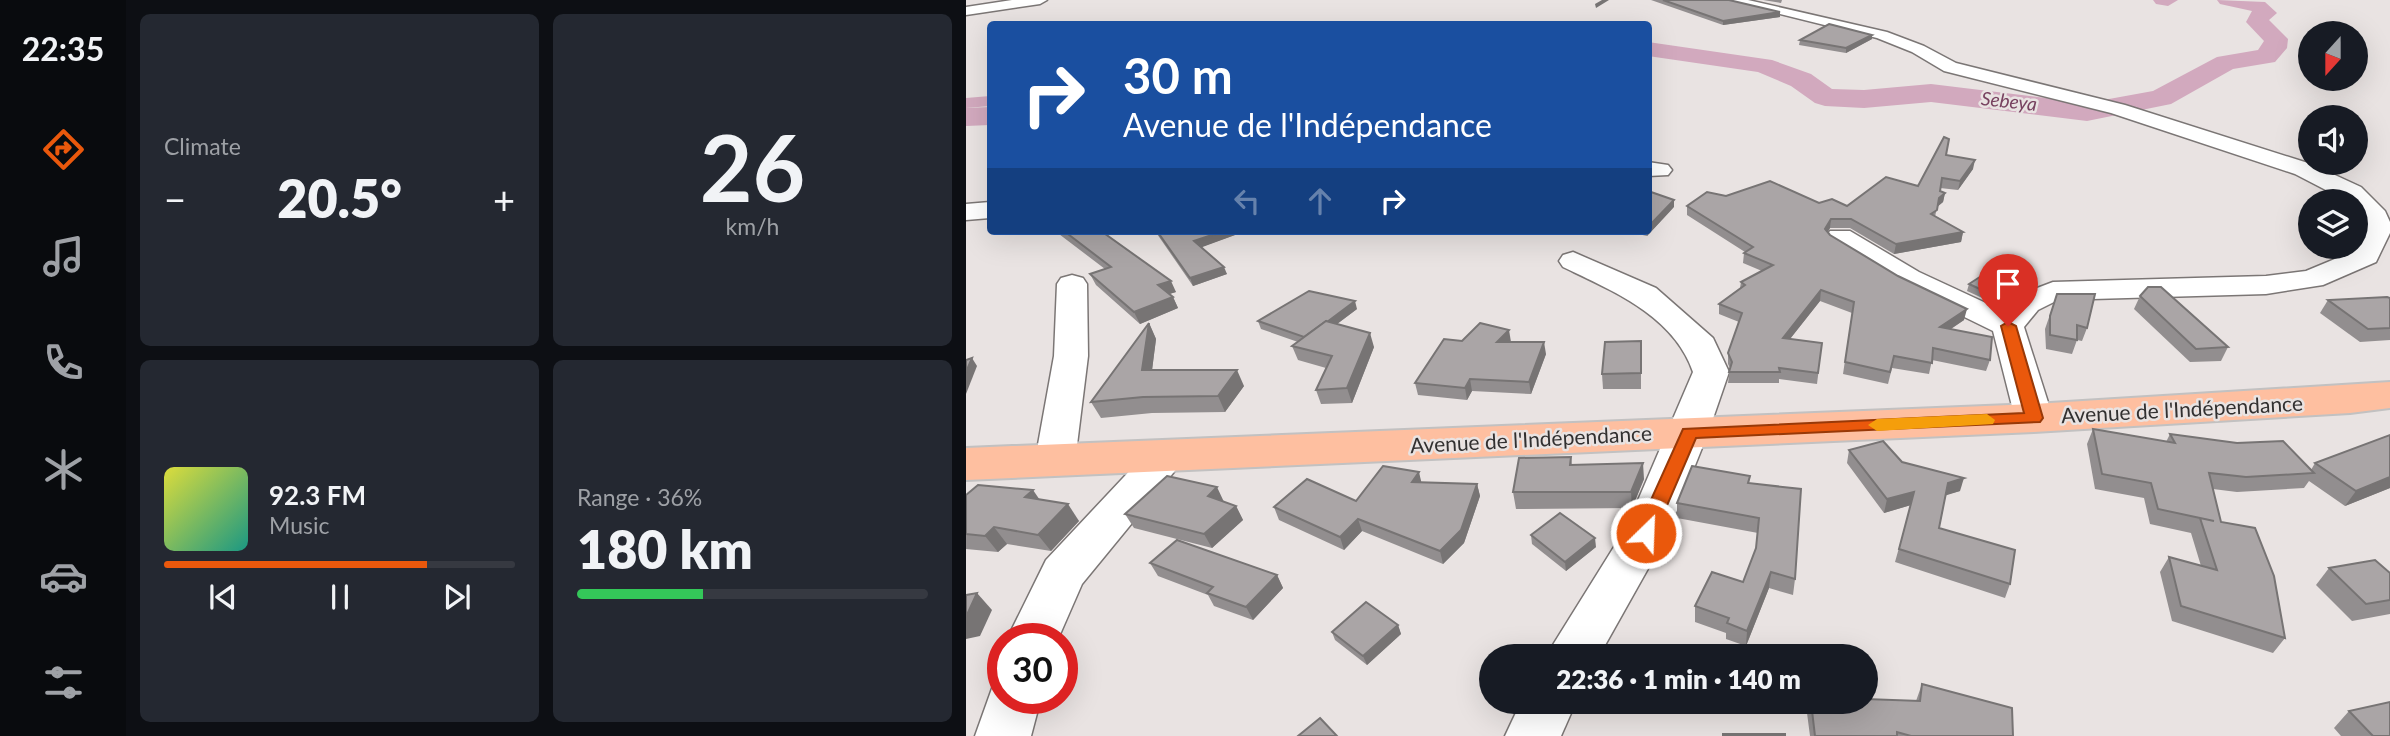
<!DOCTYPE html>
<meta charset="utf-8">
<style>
:root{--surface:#171b24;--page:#242831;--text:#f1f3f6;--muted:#9ea1a6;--line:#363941;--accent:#ea580c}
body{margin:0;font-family:Lato,sans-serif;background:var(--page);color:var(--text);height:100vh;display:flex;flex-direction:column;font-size:26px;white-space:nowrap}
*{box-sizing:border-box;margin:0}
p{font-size:23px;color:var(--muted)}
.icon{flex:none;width:38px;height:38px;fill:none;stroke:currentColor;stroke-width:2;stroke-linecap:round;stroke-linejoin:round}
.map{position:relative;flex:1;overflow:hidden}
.side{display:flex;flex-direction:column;gap:14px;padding:14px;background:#0d0f14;width:840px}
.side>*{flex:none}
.hud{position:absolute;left:21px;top:21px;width:665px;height:214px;border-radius:7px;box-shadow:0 7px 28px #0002;background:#1a4fa0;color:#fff;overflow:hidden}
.needle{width:46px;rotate:201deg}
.fabs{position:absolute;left:1332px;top:21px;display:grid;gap:14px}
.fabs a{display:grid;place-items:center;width:70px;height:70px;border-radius:50%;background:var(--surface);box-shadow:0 7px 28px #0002;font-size:35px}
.speed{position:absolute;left:21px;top:623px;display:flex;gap:14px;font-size:35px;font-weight:700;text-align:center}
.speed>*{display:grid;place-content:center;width:91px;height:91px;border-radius:50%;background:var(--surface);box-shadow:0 7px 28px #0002;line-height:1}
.speed .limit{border:10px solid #d22;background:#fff;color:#111}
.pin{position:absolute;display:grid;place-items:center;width:60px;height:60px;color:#fff;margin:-72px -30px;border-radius:50% 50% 50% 0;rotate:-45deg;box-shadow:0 0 7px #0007}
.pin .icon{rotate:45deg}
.me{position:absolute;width:77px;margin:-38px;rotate:24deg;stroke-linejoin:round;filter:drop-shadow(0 0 5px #0008)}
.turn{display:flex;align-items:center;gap:24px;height:147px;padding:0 21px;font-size:32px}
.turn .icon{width:91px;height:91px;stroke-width:2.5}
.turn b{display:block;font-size:49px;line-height:60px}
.lanes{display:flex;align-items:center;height:66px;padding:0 21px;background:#0003;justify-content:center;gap:35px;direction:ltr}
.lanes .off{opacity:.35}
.big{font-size:52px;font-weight:800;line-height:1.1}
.side .widget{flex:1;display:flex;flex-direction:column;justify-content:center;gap:10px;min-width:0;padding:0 24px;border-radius:10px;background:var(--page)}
.side .dial{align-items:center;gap:0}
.dial b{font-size:91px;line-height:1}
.song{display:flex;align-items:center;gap:21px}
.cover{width:84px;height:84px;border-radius:10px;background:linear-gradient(135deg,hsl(60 70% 55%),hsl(170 70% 35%))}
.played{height:7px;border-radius:4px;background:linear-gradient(90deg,var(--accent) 75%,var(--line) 75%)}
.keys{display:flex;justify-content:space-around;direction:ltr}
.heat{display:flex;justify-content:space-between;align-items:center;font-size:38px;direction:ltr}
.charge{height:10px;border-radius:5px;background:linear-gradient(90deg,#34c759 36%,var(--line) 0)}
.side .tiles{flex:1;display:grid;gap:14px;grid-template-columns:repeat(2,1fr)}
.trip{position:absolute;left:513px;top:644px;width:399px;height:70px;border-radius:35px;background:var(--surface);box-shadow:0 7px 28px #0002;font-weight:800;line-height:70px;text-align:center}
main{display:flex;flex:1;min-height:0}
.tab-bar{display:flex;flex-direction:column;width:126px;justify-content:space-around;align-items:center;background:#090b0e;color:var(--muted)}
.tab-bar .icon{width:49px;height:49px}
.tab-bar .current{color:var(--accent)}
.tab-bar b{font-size:32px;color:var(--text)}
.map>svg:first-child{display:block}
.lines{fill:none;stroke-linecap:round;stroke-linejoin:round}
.canal{fill:#d2a9be;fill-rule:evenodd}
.river{fill:#d2a9be;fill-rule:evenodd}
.minor-casing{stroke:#7b7675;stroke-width:3}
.trunk-casing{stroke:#c2c1c1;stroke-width:4}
.minor{fill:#fff;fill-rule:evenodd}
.trunk{fill:#febfa0;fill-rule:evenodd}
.wall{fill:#928e8f}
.shaded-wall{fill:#777474}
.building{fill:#aaa5a6;stroke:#777474;stroke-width:2}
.route{fill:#ea580c;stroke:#983908;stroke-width:2}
.slow{fill:#f59e0b}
.labels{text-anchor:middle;stroke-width:5;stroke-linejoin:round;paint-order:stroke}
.far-water-label{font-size:19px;font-style:italic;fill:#784260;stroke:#e9e3e2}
.street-label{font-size:21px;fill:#323030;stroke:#e9e3e2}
</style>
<main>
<nav class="tab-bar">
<b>22:35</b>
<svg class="icon current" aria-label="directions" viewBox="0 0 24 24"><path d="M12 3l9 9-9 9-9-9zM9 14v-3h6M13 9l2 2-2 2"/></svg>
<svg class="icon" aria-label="music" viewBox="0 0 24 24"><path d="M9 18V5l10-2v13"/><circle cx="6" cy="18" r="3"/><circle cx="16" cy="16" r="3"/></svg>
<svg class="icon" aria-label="phone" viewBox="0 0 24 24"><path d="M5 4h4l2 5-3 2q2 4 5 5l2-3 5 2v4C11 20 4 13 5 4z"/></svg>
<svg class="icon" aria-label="climate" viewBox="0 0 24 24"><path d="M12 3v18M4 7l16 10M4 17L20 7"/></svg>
<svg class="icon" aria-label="car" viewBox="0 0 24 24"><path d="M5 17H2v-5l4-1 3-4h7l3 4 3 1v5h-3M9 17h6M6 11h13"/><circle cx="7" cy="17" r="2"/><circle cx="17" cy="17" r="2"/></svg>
<svg class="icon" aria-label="filters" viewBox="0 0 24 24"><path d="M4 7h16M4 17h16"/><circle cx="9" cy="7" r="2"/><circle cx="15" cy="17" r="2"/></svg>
</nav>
<section class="side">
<div class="tiles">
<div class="widget"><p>Climate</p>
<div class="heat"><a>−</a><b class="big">20.5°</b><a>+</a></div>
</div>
<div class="widget dial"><b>26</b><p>km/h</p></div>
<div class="widget">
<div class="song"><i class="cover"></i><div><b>92.3 FM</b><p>Music</p></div></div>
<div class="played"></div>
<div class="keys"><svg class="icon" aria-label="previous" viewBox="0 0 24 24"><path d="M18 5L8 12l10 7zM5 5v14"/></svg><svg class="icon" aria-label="pause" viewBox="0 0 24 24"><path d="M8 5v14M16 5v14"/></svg><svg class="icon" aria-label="next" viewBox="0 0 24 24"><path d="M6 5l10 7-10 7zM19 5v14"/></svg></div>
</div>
<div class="widget"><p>Range · 36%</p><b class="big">180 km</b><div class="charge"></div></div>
</div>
</section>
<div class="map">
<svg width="1424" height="736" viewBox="0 0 1424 736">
<rect width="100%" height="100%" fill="#e9e3e2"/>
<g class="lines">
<polygon class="canal" points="24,96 24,106 0,108 0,98"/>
<g class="river">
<polygon points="1187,0 1212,0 1202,6 1190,4"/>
<polygon points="1251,0 1299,2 1311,13 1303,20 1322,39 1321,48 1309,62 1267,69 1205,104 1121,121 965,102 898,108 859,106 849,103 825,86 792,72 682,56 682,42 806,60 845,74 866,89 898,90 965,84 1121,103 1187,91 1251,57 1292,50 1298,41 1280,22 1286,11 1254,4"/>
<polygon points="24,107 24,125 0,126 0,108"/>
</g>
<defs>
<g id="minor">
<polygon points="46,0 81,0 74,4 0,15 0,7"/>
<polygon points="757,0 782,0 921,32 958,46 990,63 1159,105 1345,164 1395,187 1419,211 1424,222 1424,233 1410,262 1357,285 1300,294 1092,300 1072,310 1058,327 1087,418 1081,427 1068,430 1055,427 1049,418 1027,331 931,284 864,243 860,237 864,231 884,231 953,272 1037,311 1050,296 1087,282 1300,276 1340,271 1388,251 1400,227 1390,209 1390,201 1381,201 1329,174 1145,113 978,71 946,52 911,38"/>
<polygon points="682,162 702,165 706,170 702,175 682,176"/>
<polygon points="24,202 24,218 0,220 0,204"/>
<path d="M607,252l83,36 57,50 16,34 -21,61 -40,100 -69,123h-53l81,-130 66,-154c-19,-56 -80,-81 -130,-105l-4,-6 4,-6z"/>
<polygon points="106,275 117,278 121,284 122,356 109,461 103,471 89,475 75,471 69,461 88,356 91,284 95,278"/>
<polygon points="201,442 215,446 221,456 116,584 92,639 41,639 80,560 187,446"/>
<polygon points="37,677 37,698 75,698 65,736 9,736 29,680"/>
<polygon points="555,702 610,702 595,736 539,736"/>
</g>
<polygon id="trunk" points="1424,382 1424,408 1384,413 1068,432 0,480 0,448 1068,404"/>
</defs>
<use href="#minor" class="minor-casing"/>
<use href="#trunk" class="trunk-casing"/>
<use href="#minor" class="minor"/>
<use href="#trunk" class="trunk"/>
</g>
<g class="wall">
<polygon points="685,0 763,0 814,17 757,25"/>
<polygon points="797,0 816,0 815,3"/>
<polygon points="906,39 880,53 833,45 834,40"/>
<polygon points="980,155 1007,169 992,190 974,188 974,191 979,193 977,202 971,207 969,217 997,232 995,242 928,254 884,228 864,228 862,232 864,235 998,320 985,329 1024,360 1020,371 966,360 963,374 926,368 922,384 877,374 886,313 854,301 824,339 856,343 851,384 813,379 813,383 762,383 764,368 762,364 762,353 773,322 753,314 753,304 774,288 775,282 796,271 777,263 778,253 779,252 721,215 721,206 760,196 881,206 952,186"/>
<polygon points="708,207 681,236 658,231 682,231"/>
<polygon points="89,231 135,231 210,292 203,294 207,297 212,308 174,324 130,285 124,274 139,269"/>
<polygon points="189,231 280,231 235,247 261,274 227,286"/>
<polygon points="1051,279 1049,287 1025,302 1001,291 1003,284"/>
<polygon points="1091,294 1121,328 1116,341 1111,340 1106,354 1080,349 1079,329"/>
<polygon points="1174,296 1262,347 1255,361 1224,362 1168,309"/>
<polygon points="1424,298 1424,340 1394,342 1354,313 1362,300"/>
<polygon points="391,309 371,324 408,347 386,403 355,404 350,390 360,368 332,360 326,346 332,342 295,329 292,321"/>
<polygon points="183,323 190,339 186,370 278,386 259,412 186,413 135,418 125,402"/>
<polygon points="496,341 545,342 580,354 565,394 506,391 501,400 452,395 449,383"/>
<polygon points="675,341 675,389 637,389 636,374"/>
<polygon points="1127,429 1200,442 1204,434 1345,470 1349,463 1424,435 1424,488 1379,506 1343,481 1338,488 1271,492 1247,489 1255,522 1319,638 1307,653 1206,621 1194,572 1203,557 1235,566 1225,533 1184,524 1178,498 1129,489 1121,444"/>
<polygon points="883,450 936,462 994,491 979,495 973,528 1044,584 1039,598 929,562 945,505 918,513 881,463"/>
<polygon points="605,457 606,465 678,479 666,508 550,509 547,492"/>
<polygon points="784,476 783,483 829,579 827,595 803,588 780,646 760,639 760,633 729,622 729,606 777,582 790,548 792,533 711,518 711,503"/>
<polygon points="456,482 511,484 514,496 498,543 477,564 396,531 378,550 313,520 308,507 390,501"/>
<polygon points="0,495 74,500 113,521 85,551 41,544 32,552 0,549"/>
<polygon points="258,502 270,506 277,520 246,548 168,528 159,514"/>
<polygon points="565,535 630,547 600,571 566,544"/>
<polygon points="184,563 311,575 317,588 287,620 248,606 242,595 192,576"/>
<polygon points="1363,568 1424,600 1424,614 1386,621 1350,585"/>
<polygon points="432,625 435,634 401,665 369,640 366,632"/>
<polygon points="956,684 1047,736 844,736 841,713 844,702 950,701"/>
<polygon points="1383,711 1424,736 1375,736 1368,728"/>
</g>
<g class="shaded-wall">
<polygon points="636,0 643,0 630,8 629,4"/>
<polygon points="814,12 814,17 757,25 757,21"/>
<polygon points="906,35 906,39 880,53 880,48"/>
<polygon points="1009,160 1007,169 992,190 994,181"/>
<polygon points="979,193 977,202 971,207 973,198"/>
<polygon points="708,200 708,207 681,236 681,231 682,231 682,227"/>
<polygon points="865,219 864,228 858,238 859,229"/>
<polygon points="258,231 280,231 231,249 228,241"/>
<polygon points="997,232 995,242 928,254 930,244"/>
<polygon points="258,267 261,274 227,286 224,278"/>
<polygon points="1051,279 1049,287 1025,302 1027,295"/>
<polygon points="205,281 210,292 197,296 192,285"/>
<polygon points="855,290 854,301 816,349 817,338"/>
<polygon points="207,297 212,308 174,324 168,312"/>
<polygon points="389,301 391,309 343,345 340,338"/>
<polygon points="1001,309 998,320 971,338 974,327"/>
<polygon points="183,323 190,339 184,386 176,370"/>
<polygon points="543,330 545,342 533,354 531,342"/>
<polygon points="404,333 408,347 386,403 381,388"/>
<polygon points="578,342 580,354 565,394 563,382"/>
<polygon points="6,358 11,366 0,394 0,372"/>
<polygon points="271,370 278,386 259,412 252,396"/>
<polygon points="504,379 506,391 501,400 499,388"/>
<polygon points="677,463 678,479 666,508 665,492"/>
<polygon points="453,472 456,485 446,482"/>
<polygon points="1424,477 1424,488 1379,506 1390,491"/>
<polygon points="998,478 994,491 978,496 982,483"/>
<polygon points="511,484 514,496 498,543 477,564 474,551"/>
<polygon points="251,487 258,502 242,496"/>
<polygon points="67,490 78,506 59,497"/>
<polygon points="948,492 945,505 918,513 921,499"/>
<polygon points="102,504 113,521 85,551 72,535"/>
<polygon points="270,506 277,520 246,548 238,534"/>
<polygon points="392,519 396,531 378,550 374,537"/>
<polygon points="28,527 41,544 32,552 19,536"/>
<polygon points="629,538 630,547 600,571 599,562"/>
<polygon points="805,572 803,588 780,646 781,631"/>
<polygon points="311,575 317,588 287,620 280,607"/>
<polygon points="11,593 26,610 14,636 0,639 0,617"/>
<polygon points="432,625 435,634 401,665 397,656"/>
</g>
<g class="building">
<polygon points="697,0 763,0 814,12 757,21"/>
<polygon points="863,24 906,35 880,48 834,40"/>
<polygon points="978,137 983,139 980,155 1009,160 994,181 976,178 974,191 979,193 973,198 971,210 965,214 997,232 930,244 885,219 865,219 859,229 864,235 932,276 1001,309 974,327 1026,337 1024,360 967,348 966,363 928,356 924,372 879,362 888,302 855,290 817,338 856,343 852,373 813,368 814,372 763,372 766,362 762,353 776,313 753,304 779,285 775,282 807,265 778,253 787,247 721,206 741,192 760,196 804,181 853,203 866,199 881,206 920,177 952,186"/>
<polygon points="685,192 708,200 682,227 682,194"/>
<polygon points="98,231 135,231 205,281 192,285 207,297 168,312 124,274 145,267"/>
<polygon points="191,231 258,231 228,241 258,267 224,278"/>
<polygon points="1026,269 1051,279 1027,295 1003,284"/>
<polygon points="1182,287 1195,287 1262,347 1230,349 1174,296"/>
<polygon points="343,291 389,301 361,322 360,321 338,337 292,321"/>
<polygon points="1091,294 1129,294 1121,328 1111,325 1111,340 1084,335 1084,316"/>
<polygon points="1421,297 1424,298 1424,328 1402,329 1362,300"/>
<polygon points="360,321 404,333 381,388 350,390 366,356 326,346"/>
<polygon points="183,323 176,370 271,370 252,396 177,397 125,402"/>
<polygon points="514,323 543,330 531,342 578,342 563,382 504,379 499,388 449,383 478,339 496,341"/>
<polygon points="675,341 675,373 636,374 639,342"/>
<polygon points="6,358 0,372 0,360"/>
<polygon points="1127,429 1209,443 1204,434 1271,443 1317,441 1348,473 1280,477 1243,473 1255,522 1289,528 1308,576 1319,638 1215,606 1203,557 1251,570 1234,518 1248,521 1192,509 1185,483 1136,474"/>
<polygon points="1424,435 1424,477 1390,491 1349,463"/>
<polygon points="917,441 936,462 998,478 982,483 973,528 1049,550 1044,584 933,549 948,492 921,499 883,450"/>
<polygon points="605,457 604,465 677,463 665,492 547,492 553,458"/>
<polygon points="417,466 453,472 446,482 511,484 495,530 474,551 392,519 374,537 308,507 341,479 390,501"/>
<polygon points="726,466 784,476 782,483 835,489 829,579 805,572 781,631 761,623 763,618 729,606 746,572 777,582 790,548 793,518 711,503"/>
<polygon points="201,476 251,487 242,496 270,506 238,534 159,514"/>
<polygon points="12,485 67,490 59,497 102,504 72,535 28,527 19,536 0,534 0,495"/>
<polygon points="594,513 629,538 599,562 565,535"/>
<polygon points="211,540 311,575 280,607 241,593 247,587 184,563"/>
<polygon points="1409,560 1424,573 1424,600 1400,604 1363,568"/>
<polygon points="11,593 0,617 0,595"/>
<polygon points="400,602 432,625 397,656 366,632"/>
<polygon points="956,684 1046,708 1047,736 945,736 931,732 931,736 849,736 845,702 900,702 900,699 954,701"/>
<polygon points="1424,702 1424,736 1407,736 1383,711"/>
<polygon points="354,718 371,736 332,736"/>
<rect x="757" y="734" width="62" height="2"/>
</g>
<polygon class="route" points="1042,322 1050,326 1077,418 1074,422 730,438 687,538 673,538 670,533 717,429 1058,413 1035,326"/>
<polygon class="slow" points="1021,414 1029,420 1027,424 911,431 902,425 911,419"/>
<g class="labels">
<g class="far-water-label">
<text transform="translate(1043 101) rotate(6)" y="7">Sebeya</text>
</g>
<g class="street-label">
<text transform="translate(1216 410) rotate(-3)" y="7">Avenue de l'Indépendance</text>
<text transform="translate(565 440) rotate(-3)" y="7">Avenue de l'Indépendance</text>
</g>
</g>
</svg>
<div class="fabs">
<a><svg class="needle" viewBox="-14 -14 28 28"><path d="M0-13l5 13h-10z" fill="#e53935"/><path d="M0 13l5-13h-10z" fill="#9ea1a6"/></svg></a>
<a><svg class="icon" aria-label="sound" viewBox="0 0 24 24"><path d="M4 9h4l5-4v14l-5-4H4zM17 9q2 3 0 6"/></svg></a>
<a><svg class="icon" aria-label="layers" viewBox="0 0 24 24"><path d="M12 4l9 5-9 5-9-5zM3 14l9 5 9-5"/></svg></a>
</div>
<div class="speed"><div class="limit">30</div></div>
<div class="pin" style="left:1042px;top:326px;background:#d93025"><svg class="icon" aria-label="arrive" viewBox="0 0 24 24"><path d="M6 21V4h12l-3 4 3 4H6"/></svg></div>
<svg class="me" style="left:680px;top:533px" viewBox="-20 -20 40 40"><circle r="17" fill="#ea580c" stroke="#fff" stroke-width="3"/><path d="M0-11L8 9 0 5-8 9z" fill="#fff"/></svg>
<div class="trip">22:36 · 1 min · 140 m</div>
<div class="hud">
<div class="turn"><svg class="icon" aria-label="right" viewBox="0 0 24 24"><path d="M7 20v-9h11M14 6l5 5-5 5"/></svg><div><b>30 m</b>Avenue de l'Indépendance</div></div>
<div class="lanes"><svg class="icon off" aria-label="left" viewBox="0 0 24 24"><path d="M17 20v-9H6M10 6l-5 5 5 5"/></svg><svg class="icon off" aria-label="ahead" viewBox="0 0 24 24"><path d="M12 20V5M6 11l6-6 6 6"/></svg><svg class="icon" aria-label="right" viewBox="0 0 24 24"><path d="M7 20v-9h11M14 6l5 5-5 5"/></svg></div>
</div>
</div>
</main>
